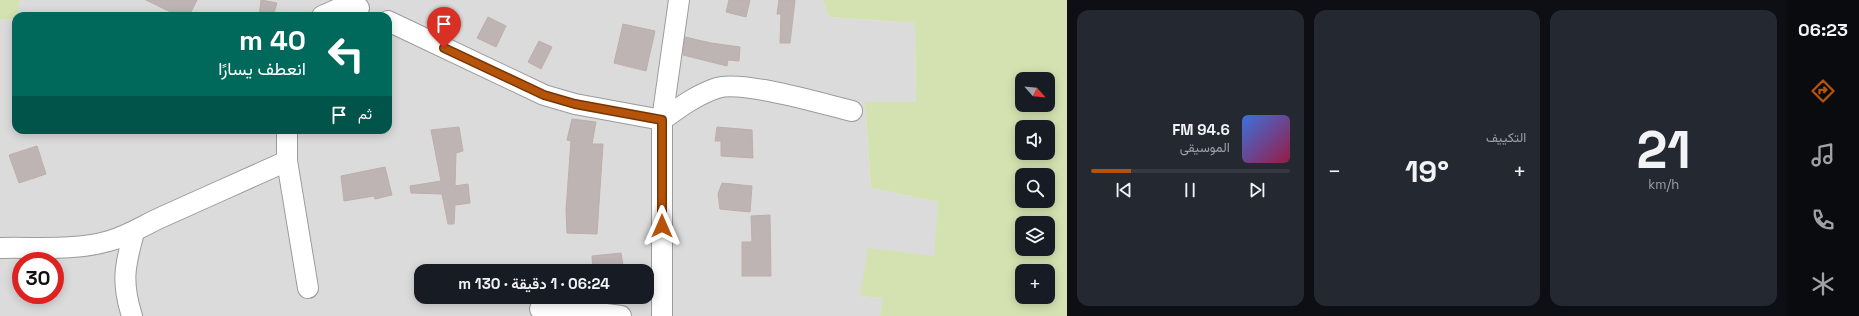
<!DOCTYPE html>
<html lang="ar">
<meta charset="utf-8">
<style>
:root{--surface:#171b24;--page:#242831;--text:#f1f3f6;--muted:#9ea1a6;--line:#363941;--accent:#b45309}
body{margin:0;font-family:"Space Grotesk",Vazirmatn,sans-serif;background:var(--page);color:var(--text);direction:rtl;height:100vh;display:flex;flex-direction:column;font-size:15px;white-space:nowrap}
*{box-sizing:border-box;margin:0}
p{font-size:13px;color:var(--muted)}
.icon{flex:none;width:22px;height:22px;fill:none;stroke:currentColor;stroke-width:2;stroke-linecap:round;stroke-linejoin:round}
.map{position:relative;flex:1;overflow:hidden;direction:ltr}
.sheet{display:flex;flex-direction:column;gap:10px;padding:10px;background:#0d0f14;width:720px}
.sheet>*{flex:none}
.top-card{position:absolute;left:12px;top:12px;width:380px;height:122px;border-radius:12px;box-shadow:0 2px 10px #0003;direction:rtl;background:#00695c;color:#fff;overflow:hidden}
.needle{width:26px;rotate:117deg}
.controls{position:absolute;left:1015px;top:72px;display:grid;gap:8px}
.controls a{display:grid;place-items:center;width:40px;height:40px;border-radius:8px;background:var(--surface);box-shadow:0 2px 10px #0003;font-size:20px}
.speed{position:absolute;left:12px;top:252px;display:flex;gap:8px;font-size:20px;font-weight:700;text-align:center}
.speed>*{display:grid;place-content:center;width:52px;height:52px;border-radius:50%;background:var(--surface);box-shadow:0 2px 10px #0003;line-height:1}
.speed .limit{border:6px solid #d22;background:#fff;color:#111}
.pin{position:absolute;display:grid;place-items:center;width:34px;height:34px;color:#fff;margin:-41px -17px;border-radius:50% 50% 50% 0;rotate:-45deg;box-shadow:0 0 4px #0007}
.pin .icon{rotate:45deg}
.me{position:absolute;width:44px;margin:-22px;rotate:0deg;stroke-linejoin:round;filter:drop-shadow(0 0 3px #0008)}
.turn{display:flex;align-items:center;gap:14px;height:84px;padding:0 20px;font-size:18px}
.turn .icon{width:52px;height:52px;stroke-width:2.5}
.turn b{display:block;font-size:28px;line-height:34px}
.then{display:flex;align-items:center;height:38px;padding:0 20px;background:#0003;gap:8px;font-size:15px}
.big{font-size:30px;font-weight:600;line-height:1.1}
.sheet .card{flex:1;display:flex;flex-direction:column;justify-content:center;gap:6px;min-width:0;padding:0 14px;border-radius:12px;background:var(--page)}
.sheet .dial{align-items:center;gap:0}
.dial b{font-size:52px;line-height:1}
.song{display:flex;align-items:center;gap:12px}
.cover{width:48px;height:48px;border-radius:6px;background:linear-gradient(135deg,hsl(220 70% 55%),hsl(340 70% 35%))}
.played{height:4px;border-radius:2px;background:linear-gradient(90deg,var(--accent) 20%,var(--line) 20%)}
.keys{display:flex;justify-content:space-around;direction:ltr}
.heat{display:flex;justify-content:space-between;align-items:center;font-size:22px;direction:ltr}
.sheet .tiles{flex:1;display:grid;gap:10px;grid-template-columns:repeat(3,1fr)}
.trip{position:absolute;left:414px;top:264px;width:240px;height:40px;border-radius:12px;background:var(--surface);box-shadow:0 2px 10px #0003;font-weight:600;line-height:40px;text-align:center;direction:rtl}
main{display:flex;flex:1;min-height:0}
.tab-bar{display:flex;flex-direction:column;width:72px;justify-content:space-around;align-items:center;background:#090b0e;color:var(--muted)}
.tab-bar .icon{width:28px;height:28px}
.tab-bar .current{color:var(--accent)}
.tab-bar b{font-size:18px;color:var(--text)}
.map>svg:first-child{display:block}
.residential{fill:#dcdbdb;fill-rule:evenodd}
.grass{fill:#d4e2b1;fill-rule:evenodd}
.building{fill:#beb4b3;stroke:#beaeaa}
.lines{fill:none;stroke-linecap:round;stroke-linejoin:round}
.minor-casing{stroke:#9b9b9b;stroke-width:22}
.minor{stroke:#fff;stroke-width:20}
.route-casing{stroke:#753606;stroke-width:10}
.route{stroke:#b45309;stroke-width:7}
</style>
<main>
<nav class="tab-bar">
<b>06:23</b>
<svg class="icon current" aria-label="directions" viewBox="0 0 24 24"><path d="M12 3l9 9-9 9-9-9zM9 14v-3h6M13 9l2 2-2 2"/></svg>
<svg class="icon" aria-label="music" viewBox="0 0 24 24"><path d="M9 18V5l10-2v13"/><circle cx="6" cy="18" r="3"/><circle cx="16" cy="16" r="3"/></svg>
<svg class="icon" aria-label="phone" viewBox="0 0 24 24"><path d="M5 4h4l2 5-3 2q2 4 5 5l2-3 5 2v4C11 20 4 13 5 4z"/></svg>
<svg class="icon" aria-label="climate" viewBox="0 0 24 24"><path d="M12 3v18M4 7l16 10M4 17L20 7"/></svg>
</nav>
<section class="sheet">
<div class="tiles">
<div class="card dial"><b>21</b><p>km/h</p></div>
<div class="card"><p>التكييف</p>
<div class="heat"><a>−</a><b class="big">19°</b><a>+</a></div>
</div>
<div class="card">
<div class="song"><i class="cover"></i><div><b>94.6 FM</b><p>الموسيقى</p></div></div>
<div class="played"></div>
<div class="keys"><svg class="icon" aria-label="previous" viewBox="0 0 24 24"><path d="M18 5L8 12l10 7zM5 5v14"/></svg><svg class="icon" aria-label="pause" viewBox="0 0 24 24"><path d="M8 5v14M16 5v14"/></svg><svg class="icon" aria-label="next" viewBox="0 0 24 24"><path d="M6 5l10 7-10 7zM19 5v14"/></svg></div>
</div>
</div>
</section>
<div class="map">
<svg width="1067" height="316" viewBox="0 0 1067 316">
<rect width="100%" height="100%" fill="#eee9e5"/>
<path class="residential" d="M20,0h803l6,17 86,6 1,79h-51l6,86 67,14 -3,55 -75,39 24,2 -4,18h-880v-296l15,-1 1,-2v113h372v-114h-372zM21,261h34v34h-34zM421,271h226v26h-226z"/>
<g class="grass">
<polygon points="0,0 20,0 16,19 0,20"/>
<path d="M823,0h244v316h-187l3,-18 -23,-2 8,-48 66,8 4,-54 -67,-14 -6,-86h51l-1,-79 -86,-6zM1022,79h26v26h-26zM1022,127h26v26h-26zM1022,175h26v26h-26zM1022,223h26v26h-26zM1022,271h26v26h-26z"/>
</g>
<g class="building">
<polygon points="146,0 197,0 189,16 179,16"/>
<polygon points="261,0 277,3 273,16 259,16"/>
<polygon points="729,0 750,0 746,17 726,12"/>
<polygon points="779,0 795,0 790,43 780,43 781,14 777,14"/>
<polygon points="488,17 506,26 496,47 477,38"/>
<polygon points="623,24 655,31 646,71 614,63"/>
<polygon points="685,37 711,43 740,47 739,61 728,60 727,66 683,55"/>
<polygon points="539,41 552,47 541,69 528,62"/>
<polygon points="572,119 596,122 592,144 603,144 597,234 567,233 566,210 571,141 567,140"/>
<polygon points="459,127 463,151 456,153 455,186 468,184 470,203 455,205 454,224 448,224 442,194 411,193 410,186 441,181 431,130"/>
<polygon points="717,127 752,130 753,158 721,156 721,141 715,141"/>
<polygon points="37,146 46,174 19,183 9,155"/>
<polygon points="385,167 392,195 375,199 374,196 344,201 341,176"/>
<polygon points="722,183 752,186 750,212 720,209 718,194"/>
<polygon points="770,215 771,276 742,276 742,242 752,242 751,216"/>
<polygon points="621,253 624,271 593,271 592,256"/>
</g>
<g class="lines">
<defs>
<g id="minor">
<polyline points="322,16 340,8 359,8"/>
<path d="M388,21l156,74 31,9 87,16c17,-12 34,-25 55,-32 25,-8 106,16 135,23"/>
<polyline points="287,130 287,161 308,288"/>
<path d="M0,248c36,-1 74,3 109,-7 19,-5 35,-16 53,-24 42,-19 83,-37 125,-56"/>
<polyline points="540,309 575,310 621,316"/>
<path d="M132,316c-11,-34 -7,-51 2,-84"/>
<polyline points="662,316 662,120 679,0"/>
</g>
</defs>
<use href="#minor" class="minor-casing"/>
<use href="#minor" class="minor"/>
</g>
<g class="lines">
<defs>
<polyline id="route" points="444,48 544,95 575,104 662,120 662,226"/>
</defs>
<use href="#route" class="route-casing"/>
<use href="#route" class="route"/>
</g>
</svg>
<div class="controls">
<a><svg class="needle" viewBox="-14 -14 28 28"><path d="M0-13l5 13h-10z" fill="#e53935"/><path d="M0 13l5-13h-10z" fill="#9ea1a6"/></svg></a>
<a><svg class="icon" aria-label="sound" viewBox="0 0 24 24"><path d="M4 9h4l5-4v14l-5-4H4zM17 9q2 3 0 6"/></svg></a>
<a><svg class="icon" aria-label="search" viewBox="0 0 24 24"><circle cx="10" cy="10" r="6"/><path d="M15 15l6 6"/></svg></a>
<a><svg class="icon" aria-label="layers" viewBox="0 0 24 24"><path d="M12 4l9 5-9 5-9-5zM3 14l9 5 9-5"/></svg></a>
<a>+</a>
</div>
<div class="speed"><div class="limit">30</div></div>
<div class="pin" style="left:444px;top:48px;background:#d93025"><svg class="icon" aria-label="arrive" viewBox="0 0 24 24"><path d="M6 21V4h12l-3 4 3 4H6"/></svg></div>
<svg class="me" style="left:662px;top:226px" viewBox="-20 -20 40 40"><path d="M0-17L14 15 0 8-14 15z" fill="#b45309" stroke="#fff" stroke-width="4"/></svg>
<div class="trip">06:24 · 1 دقيقة · 130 m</div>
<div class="top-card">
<div class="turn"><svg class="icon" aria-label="left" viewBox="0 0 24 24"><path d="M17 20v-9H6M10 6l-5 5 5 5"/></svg><div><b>40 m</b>انعطف يسارًا</div></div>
<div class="then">ثم<svg class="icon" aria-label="arrive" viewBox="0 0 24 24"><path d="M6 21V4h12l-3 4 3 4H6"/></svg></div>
</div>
</div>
</main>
